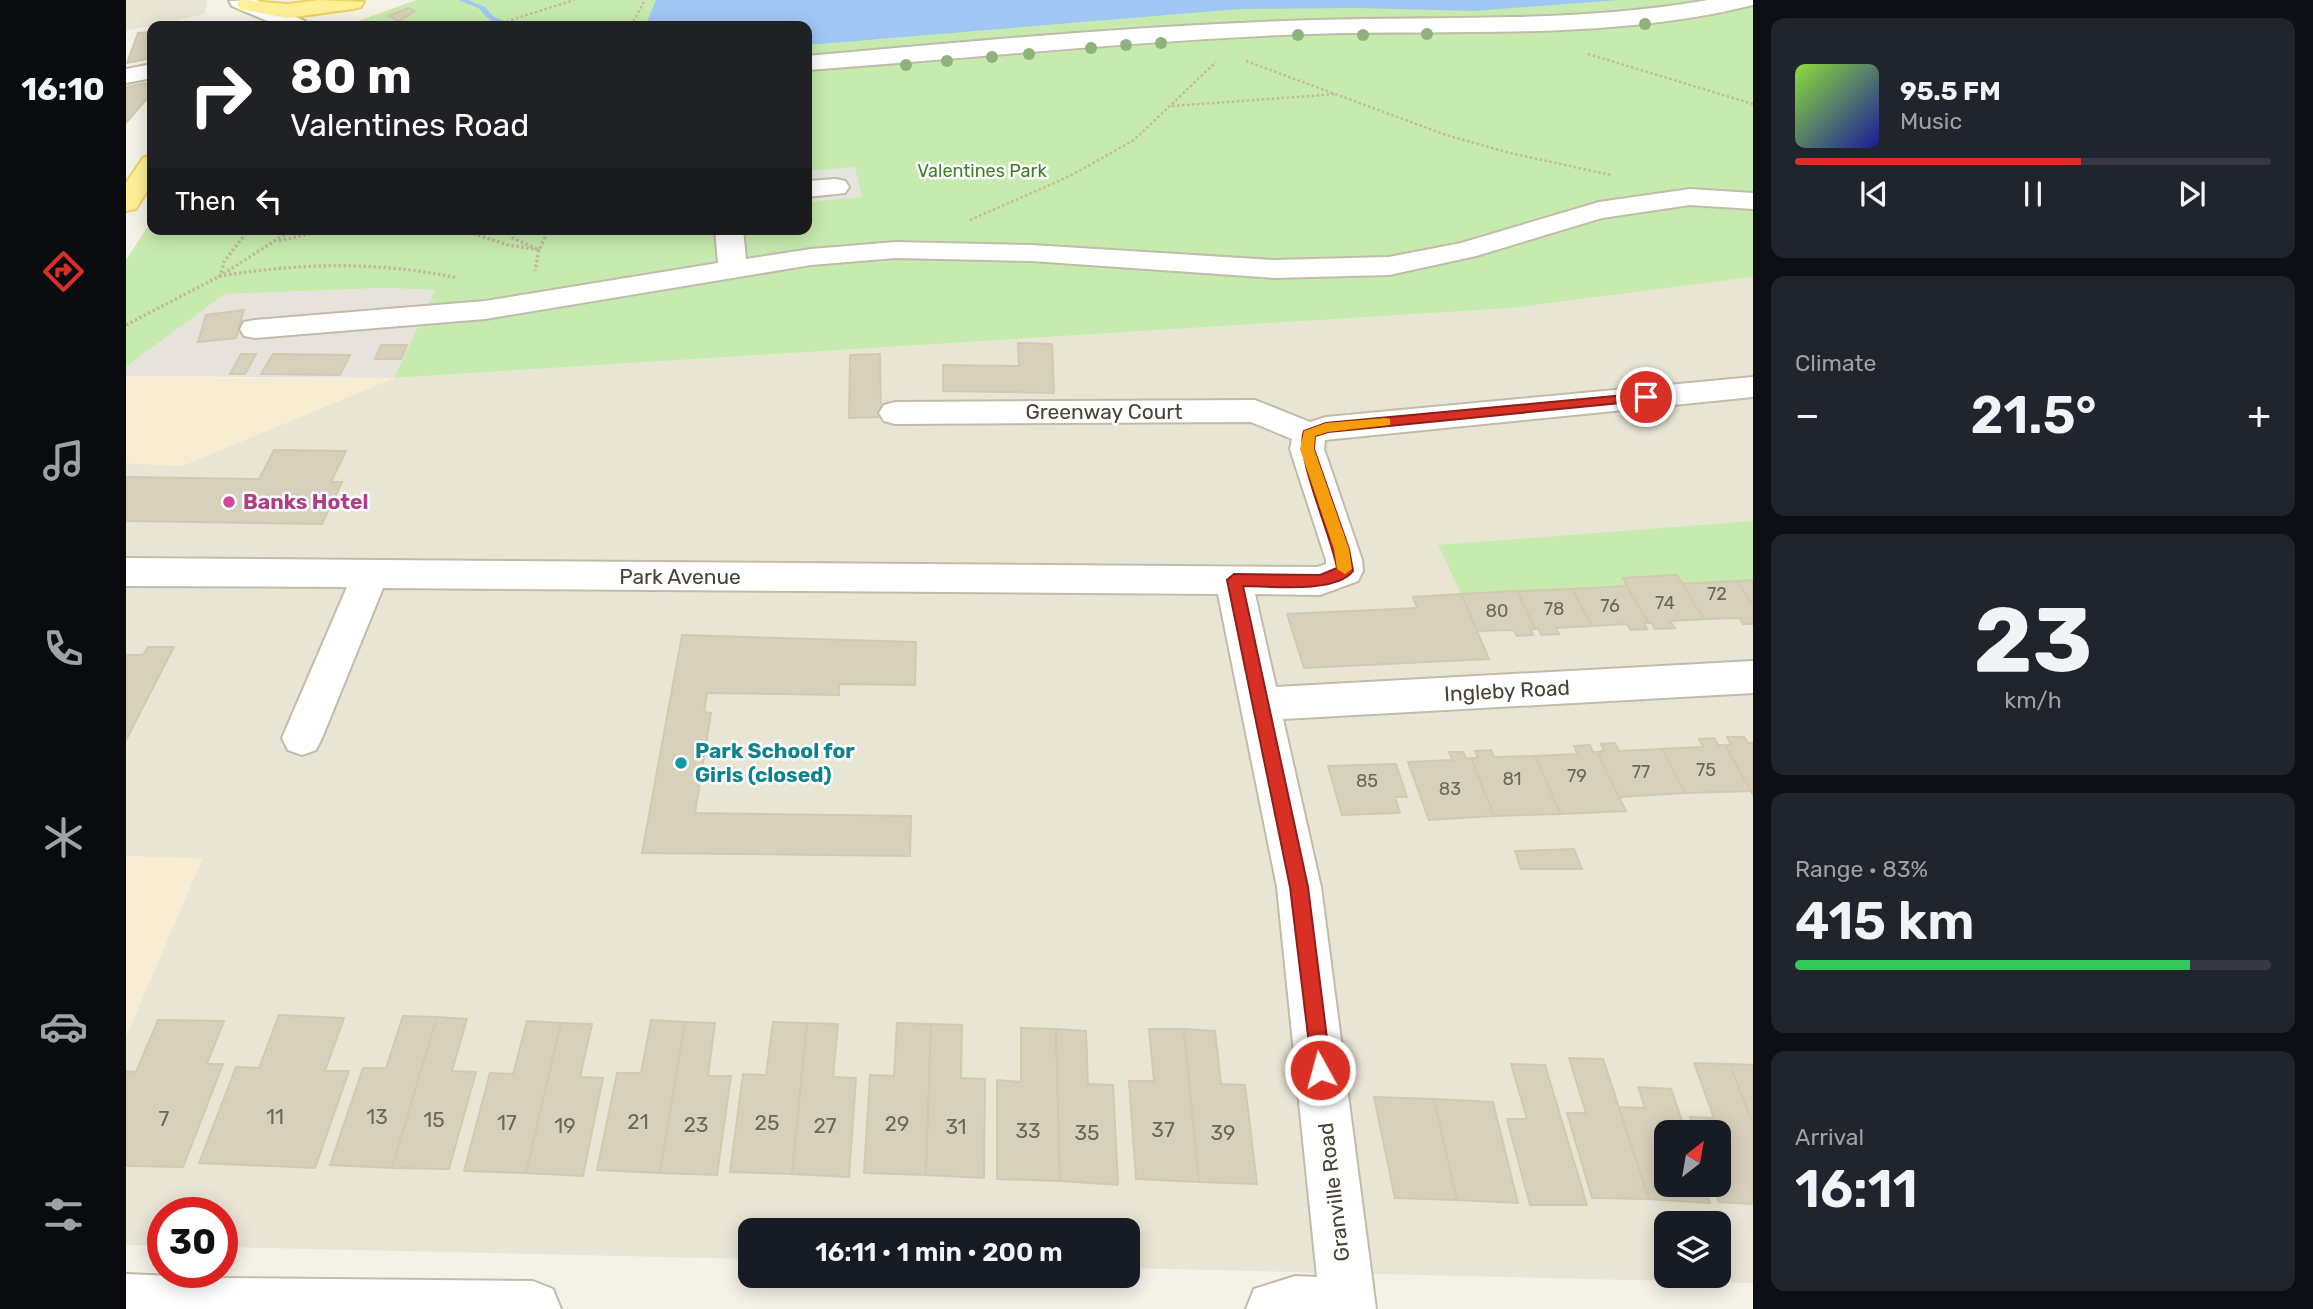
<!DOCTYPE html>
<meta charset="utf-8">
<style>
:root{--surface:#171b24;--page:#20242c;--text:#f1f3f6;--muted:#9ea1a6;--line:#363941;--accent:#d93025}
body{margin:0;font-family:Rubik,sans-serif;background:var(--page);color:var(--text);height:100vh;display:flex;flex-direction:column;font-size:26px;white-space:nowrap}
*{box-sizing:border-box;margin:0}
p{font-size:23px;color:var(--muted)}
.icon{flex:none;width:38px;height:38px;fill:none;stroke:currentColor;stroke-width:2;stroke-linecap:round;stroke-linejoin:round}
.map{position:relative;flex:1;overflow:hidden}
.drawer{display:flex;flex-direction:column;gap:18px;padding:18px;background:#0d0f14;width:560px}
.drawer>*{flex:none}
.guide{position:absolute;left:21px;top:21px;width:665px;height:214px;border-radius:14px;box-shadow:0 4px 18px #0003;background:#202124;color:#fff;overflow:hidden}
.needle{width:46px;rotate:31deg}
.buttons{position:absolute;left:1528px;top:1120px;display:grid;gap:14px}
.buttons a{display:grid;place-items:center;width:77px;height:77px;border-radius:14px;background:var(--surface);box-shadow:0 4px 18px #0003;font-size:35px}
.speed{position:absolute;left:21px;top:1197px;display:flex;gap:14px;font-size:35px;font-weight:700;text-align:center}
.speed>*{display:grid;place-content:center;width:91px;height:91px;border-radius:50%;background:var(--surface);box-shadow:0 4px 18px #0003;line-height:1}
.speed .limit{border:10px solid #d22;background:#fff;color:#111}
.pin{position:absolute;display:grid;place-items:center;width:60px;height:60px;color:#fff;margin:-30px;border:4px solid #fff;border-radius:50%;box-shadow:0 2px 7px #0007}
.me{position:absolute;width:77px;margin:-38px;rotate:353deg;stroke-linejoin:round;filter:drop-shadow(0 0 5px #0008)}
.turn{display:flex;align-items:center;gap:24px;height:147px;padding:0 28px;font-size:32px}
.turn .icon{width:91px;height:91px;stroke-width:2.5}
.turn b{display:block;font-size:49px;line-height:60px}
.then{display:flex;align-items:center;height:66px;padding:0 28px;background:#0003;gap:14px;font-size:26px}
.big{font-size:52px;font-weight:600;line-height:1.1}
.drawer .card{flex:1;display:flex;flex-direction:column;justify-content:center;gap:10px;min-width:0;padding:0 24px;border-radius:14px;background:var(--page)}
.drawer .dial{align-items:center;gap:0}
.dial b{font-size:91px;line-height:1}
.song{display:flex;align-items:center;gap:21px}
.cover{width:84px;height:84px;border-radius:10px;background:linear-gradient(135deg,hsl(90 70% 55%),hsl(240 70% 35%))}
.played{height:7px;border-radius:4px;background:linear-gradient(90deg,var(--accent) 60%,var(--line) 60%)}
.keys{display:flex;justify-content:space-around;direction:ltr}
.heat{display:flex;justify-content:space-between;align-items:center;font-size:38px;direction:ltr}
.charge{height:10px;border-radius:5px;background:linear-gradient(90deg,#34c759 83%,var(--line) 0)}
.trip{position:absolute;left:612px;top:1218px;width:402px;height:70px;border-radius:14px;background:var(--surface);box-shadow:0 4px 18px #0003;font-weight:600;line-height:70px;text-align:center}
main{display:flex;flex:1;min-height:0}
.dock{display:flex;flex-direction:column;width:126px;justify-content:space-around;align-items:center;background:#090b0e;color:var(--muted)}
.dock .icon{width:49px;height:49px}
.dock .on{color:var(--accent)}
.dock b{font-size:32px;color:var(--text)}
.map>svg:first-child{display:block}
.residential{fill:#e9e5d5;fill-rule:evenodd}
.commercial{fill:#f7ecd1}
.industrial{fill:#e7e3dc}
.green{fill:#c7ebae}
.parking{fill:#e5e4df}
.water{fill:#a0c7f4}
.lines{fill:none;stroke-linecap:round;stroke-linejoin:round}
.stream{fill:#a0c7f4;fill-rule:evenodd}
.building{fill:#d7d0bc;stroke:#d2c9af;stroke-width:2}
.minor-casing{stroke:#c1bba9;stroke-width:4}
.major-casing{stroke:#ebd35f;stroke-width:4}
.path-far1{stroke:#c3ba99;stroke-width:2.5;stroke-dasharray:2.5 2.5;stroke-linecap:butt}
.path{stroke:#c3ba99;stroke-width:3.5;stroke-dasharray:2.5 2.5;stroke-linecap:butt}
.minor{fill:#fff;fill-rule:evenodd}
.major{fill:#ffef96;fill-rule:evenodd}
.tree{fill:#8eb27c}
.route{fill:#d93025;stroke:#8d1f18;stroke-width:2}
.slow{fill:#f59e0b}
.hotel-dot{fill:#d1479c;stroke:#fff;stroke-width:2.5}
.culture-dot{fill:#0f9aa8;stroke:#fff;stroke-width:2.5}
.labels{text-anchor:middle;stroke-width:5;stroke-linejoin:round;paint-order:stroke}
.far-park-label{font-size:18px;fill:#3b7e25;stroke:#fff}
.number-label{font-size:18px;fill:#6c6657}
.street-label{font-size:21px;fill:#484335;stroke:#fff}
.hotel-label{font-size:21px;font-weight:bold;fill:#b23c85;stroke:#fff;text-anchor:start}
.culture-label{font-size:21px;font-weight:bold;fill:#0d838f;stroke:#fff;text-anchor:start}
.near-number-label{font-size:21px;fill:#6c6657}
</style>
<main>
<nav class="dock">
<b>16:10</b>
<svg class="icon on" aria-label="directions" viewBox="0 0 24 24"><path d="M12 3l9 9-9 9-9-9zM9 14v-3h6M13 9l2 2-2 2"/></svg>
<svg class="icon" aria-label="music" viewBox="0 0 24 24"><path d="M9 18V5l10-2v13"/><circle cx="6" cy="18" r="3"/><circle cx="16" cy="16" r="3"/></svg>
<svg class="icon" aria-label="phone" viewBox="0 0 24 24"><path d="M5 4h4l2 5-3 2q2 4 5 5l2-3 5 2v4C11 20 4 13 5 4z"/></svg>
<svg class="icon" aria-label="climate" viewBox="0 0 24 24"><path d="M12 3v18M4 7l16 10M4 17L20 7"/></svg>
<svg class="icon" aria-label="car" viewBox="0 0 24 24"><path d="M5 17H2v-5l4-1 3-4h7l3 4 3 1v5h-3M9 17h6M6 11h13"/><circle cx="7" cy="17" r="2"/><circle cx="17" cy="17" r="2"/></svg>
<svg class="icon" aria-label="filters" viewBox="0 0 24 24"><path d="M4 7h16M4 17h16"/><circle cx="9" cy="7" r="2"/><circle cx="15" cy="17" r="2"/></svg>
</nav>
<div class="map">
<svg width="1627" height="1309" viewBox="0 0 1627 1309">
<rect width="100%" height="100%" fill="#f4f2e7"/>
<g class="residential">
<polygon points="0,0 81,0 79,14 0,31"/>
<path d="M1627,277v1006l-624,-15v-38h-378v29l-529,-12v-34h-59v33l-37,-1v-209l76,-177 -76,-3v-393l56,3 212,-88 1119,-70zM1540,1132h52v53h-52zM1540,1223h52v53h-52z"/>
</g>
<g class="commercial">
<polygon points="0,376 110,378 268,378 56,466 0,463"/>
<polygon points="0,856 76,859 0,1036"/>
</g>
<polygon class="industrial" points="258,288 309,290 268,378 0,376 0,367 99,294"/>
<g class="green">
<polygon points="290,0 1627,0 1627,277 1387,308 268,378 309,290 258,288 99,294 0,367 0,260 26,220 26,229 681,229 681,26 219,26"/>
<polygon points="1627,521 1627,580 1556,584 1550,575 1497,578 1501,586 1335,594 1312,545"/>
</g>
<polygon class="parking" points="729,167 736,197 681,202 681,171"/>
<polygon class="water" points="530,0 1493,0 1347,11 1231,8 1114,9 681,45 681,26 519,26"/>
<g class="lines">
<polygon class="stream" points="333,0 342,0 359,7 368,17 393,26 382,26 368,22 360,17 354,9"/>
</g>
<g class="building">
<polygon points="282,8 289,11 273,21 262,16"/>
<polygon points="26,32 26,58 1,63 12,33"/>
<polygon points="18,83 26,86 26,93 0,123 0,87"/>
<polygon points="118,310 110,338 72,342 80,315"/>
<polygon points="892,343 926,344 928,393 817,391 817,365 893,366"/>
<polygon points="255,345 281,345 275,359 249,359"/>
<polygon points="115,354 130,354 119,374 104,374"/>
<polygon points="147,354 224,355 214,375 135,374"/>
<polygon points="754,354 755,417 723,418 724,355"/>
<polygon points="148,450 220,451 205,482 216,482 196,524 0,521 0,477 133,479"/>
<polygon points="1551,575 1578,619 1544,621 1549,628 1529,629 1526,623 1522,623 1497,578"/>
<polygon points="1627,580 1627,605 1611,581"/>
<polygon points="1611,581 1627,605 1627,624 1617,624 1613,618 1578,619 1556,584"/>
<polygon points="1501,586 1522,623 1518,623 1521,629 1505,630 1501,624 1466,626 1446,589"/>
<polygon points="1446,589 1466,626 1430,628 1433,634 1415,635 1412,628 1409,629 1391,591"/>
<polygon points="1391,591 1409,629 1405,629 1407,635 1391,636 1388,630 1351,631 1335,594"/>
<polygon points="1335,594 1363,659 1178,668 1161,614 1291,608 1287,597"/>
<polygon points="556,635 790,642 789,685 713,684 713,695 581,693 578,712 585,713 569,813 785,816 784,856 516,853"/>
<polygon points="22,647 48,647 0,740 0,655 17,655"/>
<polygon points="1601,737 1618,737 1622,743 1627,743 1627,795 1599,745 1605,745"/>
<polygon points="1588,738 1592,745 1599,745 1625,791 1559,793 1536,749 1577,747 1573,739"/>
<polygon points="1489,743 1493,751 1536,749 1559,793 1493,797 1471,752 1478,751 1475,744"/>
<polygon points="1464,745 1467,752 1471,752 1500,811 1435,814 1409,756 1451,754 1448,746"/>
<polygon points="1365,750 1368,757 1409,756 1435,814 1368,816 1345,758 1352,758 1349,751"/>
<polygon points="1323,752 1337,752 1340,759 1345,758 1368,816 1303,820 1282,762 1326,760"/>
<polygon points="1270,764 1281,797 1269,797 1274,813 1216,815 1202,766"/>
<polygon points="1448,849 1456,869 1395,869 1389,851"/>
<polygon points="153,1015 218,1018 199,1071 223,1071 189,1168 73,1163 110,1067 133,1068"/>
<polygon points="277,1016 311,1017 266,1168 204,1165 237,1068 260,1068"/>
<polygon points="311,1017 341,1019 326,1071 350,1072 323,1169 266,1168"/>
<polygon points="32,1020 98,1021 81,1064 97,1064 57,1167 0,1166 0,1071 10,1072"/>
<polygon points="525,1020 559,1022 534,1173 471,1170 491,1073 515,1073"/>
<polygon points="401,1021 435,1023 400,1173 338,1171 364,1073 387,1074"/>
<polygon points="559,1022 589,1023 582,1076 605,1076 591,1175 534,1173"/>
<polygon points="647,1022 681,1023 666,1174 604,1172 617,1074 640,1075"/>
<polygon points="435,1023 466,1024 454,1077 477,1078 457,1176 400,1173"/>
<polygon points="681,1023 712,1024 707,1077 730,1078 723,1177 666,1174"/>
<polygon points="771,1023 805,1024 800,1175 738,1173 744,1075 768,1076"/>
<polygon points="805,1024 836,1025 835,1078 859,1079 858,1178 800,1175"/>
<polygon points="895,1028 930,1029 934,1181 871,1179 871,1080 895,1082"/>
<polygon points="930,1029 960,1031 962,1084 987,1085 992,1185 934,1181"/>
<polygon points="1023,1029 1058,1029 1073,1182 1010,1179 1003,1081 1028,1081"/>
<polygon points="1058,1029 1089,1031 1095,1084 1119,1085 1131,1184 1073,1182"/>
<polygon points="1443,1058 1477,1059 1523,1199 1466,1198 1441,1113 1460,1113"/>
<polygon points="1568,1063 1604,1064 1627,1124 1627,1204 1593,1202 1587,1185 1592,1185 1592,1132 1569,1132 1564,1117 1588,1118"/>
<polygon points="1385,1064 1419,1065 1461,1205 1404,1205 1381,1119 1401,1119"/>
<polygon points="1604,1064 1627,1065 1627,1124"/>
<polygon points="1512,1087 1545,1089 1560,1132 1540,1132 1540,1185 1578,1185 1584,1203 1523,1199 1493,1107 1519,1108"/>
<polygon points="1248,1097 1308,1099 1331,1200 1269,1198"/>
<polygon points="1308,1099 1367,1102 1392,1203 1331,1200"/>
</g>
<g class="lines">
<defs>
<g id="minor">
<polygon points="130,0 179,21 182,26 153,26 106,6 103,1"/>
<path d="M1582,0h45v5c-144,36 -297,24 -444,29 -168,6 -335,24 -502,36v-14c168,-15 337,-31 506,-36 132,-4 265,3 395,-20z"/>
<polygon points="26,64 26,78 0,83 0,69"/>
<polygon points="710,179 719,181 723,187 719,193 681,197 681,181"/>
<polygon points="1564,189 1627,193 1627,209 1564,205 1476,218 1350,256 1263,275 1148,278 906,261 770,258 685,265 359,319 129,338 118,336 114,329 118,322 129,320 359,301 592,263 589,229 617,229 620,259 685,249 770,242 906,245 1148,260 1263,257 1335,243 1473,202"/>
<polygon points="1627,377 1627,397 1199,440 1198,449 1236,560 1237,571 1232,581 1194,595 1129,594 1150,687 1627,661 1627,693 1157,719 1195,887 1250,1309 1120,1309 1128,1289 1169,1276 1191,1277 1151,887 1092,594 257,588 196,738 190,750 176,755 162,750 156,738 221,587 0,586 0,558 1191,567 1200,564 1200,560 1164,449 1166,439 1125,422 769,424 758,421 753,413 758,405 769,402 1129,400 1184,422 1200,417"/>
<polygon points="0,1274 95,1278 407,1281 427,1289 435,1309 0,1309"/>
</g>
<g id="major">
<polygon points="114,0 161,4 194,0 238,2 235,7 227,9 161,18 114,9 111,4"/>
<polygon points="26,155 26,183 10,209 0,211 0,183 17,158"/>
</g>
</defs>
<use href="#minor" class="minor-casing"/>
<use href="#major" class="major-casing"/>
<g class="path-far1">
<polyline points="366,26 448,0"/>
<polyline points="505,26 519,0"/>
<polyline points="1462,54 1627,104"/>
<polyline points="1120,61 1320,135 1384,153 1485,175"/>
<polyline points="1046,106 1211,94"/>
<polyline points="844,220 944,176 1008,140 1090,62"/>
</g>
<g class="path">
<path d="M123,229l-25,33 -4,14c80,-13 158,-15 238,2"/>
<polyline points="333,229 382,245 413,250 423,229"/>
<polyline points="380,229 387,238 413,250 409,271"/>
<polyline points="153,241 203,229"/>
<polyline points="0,325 94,276 167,229"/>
</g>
<use href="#minor" class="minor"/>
<use href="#major" class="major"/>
</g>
<g class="tree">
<circle cx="1519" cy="24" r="6"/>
<circle cx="1301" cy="34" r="6"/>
<circle cx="1172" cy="35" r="6"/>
<circle cx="1237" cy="35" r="6"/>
<circle cx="1035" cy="43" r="6"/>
<circle cx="1000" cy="45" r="6"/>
<circle cx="965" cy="48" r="6"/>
<circle cx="903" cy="54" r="6"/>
<circle cx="866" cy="57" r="6"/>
<circle cx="821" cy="61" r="6"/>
<circle cx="780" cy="65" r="6"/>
</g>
<path class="route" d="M1520,393l7,4 -2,3 -323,32 -13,4 -1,13 35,100 4,22c-17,23 -83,15 -110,15l65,301 23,183 -3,7 -8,3 -7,-3 -23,-190 -63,-307 7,-6 86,1 17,-7c-5,-31 -43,-114 -33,-137l22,-8z"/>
<polygon class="slow" points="1259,418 1264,419 1264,425 1202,432 1189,436 1188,449 1223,549 1226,569 1219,574 1211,569 1208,549 1174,449 1178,431 1200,423"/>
<circle class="hotel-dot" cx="103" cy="502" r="7"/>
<circle class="culture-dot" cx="555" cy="763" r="7"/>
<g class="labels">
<g class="far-park-label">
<text x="856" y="177">Valentines Park</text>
</g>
<g class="number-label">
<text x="1591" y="600">72</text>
<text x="1539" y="609">74</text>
<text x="1484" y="612">76</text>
<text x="1428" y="615">78</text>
<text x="1371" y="617">80</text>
<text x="1580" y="776">75</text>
<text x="1515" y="778">77</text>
<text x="1451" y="782">79</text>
<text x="1386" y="785">81</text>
<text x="1241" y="787">85</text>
<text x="1324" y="795">83</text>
</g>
<g class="street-label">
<text x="978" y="419">Greenway Court</text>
<text x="554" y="584">Park Avenue</text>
<text transform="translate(1381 691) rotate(-3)" y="7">Ingleby Road</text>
<text transform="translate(1208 1192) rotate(-97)" y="7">Granville Road</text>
</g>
<g class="hotel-label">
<text x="117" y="509">Banks Hotel</text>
</g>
<g class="culture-label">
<text x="569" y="758">Park School for<tspan x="569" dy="24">Girls (closed)</tspan></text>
</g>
<g class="near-number-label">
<text x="149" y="1124">11</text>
<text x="251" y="1124">13</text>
<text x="38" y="1126">7</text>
<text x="308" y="1127">15</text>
<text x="512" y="1129">21</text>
<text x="381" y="1130">17</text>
<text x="641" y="1130">25</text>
<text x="771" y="1131">29</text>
<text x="570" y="1132">23</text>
<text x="439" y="1133">19</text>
<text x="699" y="1133">27</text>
<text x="830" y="1134">31</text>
<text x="1037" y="1137">37</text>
<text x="902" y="1138">33</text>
<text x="961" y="1140">35</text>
<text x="1097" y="1140">39</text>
</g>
</g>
</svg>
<div class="buttons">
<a><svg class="needle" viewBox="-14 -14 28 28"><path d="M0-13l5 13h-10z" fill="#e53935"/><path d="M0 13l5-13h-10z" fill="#9ea1a6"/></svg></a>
<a><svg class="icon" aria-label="layers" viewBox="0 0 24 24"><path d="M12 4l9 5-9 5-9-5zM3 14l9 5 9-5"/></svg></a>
</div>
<div class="speed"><div class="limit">30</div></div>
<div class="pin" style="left:1520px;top:397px;background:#d93025"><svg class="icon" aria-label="arrive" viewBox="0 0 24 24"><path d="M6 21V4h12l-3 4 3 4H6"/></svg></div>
<svg class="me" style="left:1194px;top:1070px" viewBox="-20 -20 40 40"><circle r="17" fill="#d93025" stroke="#fff" stroke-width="3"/><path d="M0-11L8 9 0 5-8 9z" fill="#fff"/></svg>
<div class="trip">16:11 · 1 min · 200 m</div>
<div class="guide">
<div class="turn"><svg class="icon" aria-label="right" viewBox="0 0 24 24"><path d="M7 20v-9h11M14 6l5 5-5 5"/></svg><div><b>80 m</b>Valentines Road</div></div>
<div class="then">Then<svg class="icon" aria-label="left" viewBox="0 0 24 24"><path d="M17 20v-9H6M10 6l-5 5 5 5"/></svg></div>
</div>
</div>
<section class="drawer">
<div class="card">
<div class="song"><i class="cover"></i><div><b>95.5 FM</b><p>Music</p></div></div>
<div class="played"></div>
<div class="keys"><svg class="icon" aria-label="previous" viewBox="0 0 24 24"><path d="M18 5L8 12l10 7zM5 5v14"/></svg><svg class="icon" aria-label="pause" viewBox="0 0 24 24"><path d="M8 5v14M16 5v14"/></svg><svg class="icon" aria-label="next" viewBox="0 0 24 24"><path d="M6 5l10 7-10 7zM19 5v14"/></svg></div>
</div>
<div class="card"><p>Climate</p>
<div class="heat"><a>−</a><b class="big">21.5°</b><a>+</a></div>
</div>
<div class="card dial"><b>23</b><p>km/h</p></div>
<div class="card"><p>Range · 83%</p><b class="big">415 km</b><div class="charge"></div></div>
<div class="card"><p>Arrival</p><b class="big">16:11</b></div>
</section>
</main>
